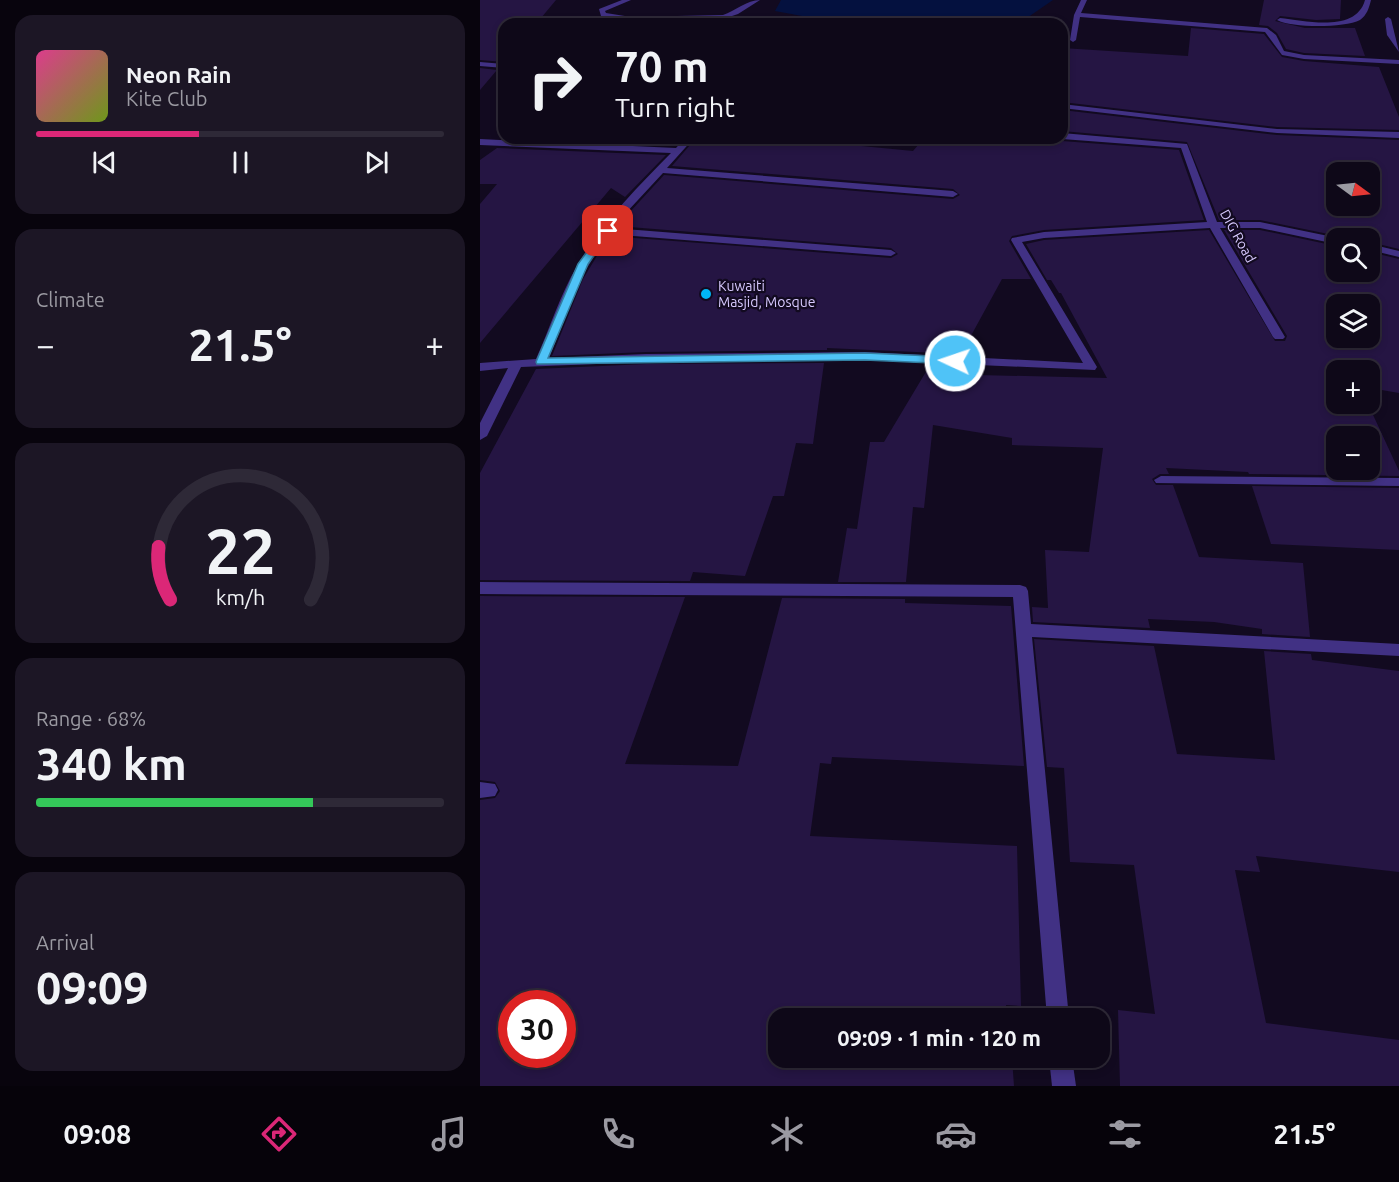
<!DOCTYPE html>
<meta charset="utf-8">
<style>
:root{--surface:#0e0818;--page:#1c1625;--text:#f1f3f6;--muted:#9b9aa2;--line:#2e2937;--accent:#db2777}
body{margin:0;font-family:Ubuntu,sans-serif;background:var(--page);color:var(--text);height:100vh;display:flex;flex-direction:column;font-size:22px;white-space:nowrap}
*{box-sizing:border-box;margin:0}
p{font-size:20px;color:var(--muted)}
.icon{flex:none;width:33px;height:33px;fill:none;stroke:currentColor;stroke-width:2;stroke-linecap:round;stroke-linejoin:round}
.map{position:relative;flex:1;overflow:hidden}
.sheet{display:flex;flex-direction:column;gap:15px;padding:15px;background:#08040d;width:480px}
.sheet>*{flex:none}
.guide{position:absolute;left:18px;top:18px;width:570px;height:126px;border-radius:18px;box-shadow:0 3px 9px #0003,0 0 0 2px var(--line);background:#0e0818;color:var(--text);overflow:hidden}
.needle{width:39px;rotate:105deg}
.fabs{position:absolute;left:846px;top:162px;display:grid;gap:12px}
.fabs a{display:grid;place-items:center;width:54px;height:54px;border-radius:12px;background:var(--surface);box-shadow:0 3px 9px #0003,0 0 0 2px var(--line);font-size:30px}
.speed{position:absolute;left:18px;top:990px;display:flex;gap:12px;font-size:30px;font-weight:700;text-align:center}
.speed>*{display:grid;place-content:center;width:78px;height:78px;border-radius:50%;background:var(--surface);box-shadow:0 3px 9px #0003,0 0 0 2px var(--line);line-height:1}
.speed .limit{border:9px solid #d22;background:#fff;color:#111}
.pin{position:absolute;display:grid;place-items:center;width:51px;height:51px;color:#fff;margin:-26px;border-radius:12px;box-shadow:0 3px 9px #0006}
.me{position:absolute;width:66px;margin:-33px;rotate:273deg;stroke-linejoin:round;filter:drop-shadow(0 0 4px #0008)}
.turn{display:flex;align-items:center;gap:21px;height:126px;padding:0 18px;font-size:27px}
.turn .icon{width:78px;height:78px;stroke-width:2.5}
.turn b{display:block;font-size:42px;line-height:51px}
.big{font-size:45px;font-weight:700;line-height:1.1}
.sheet .widget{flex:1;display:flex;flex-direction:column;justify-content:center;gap:9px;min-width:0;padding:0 21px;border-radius:18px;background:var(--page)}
.sheet .dial{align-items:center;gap:0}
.dial svg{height:156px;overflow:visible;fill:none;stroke:var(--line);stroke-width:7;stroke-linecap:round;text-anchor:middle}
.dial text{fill:var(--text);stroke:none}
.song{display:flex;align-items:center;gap:18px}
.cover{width:72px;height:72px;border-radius:9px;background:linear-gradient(135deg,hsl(330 70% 55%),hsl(80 70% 35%))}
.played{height:6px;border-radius:3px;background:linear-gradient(90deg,var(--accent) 40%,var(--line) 40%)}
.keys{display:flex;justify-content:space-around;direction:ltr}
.heat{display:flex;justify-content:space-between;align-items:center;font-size:33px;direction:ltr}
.charge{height:9px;border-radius:4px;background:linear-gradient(90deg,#34c759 68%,var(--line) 0)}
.trip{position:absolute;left:288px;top:1008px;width:342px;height:60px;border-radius:18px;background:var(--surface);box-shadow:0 3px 9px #0003,0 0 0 2px var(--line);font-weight:700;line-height:60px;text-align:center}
.tab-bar{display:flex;height:96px;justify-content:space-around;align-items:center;background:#06030a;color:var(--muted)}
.tab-bar .icon{width:42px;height:42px}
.tab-bar .selected{color:var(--accent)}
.tab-bar b{font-size:27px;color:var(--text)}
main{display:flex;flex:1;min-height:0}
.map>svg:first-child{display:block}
.water{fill:#04113f}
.building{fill:#251543;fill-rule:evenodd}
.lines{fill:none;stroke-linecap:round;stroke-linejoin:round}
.minor{fill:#413184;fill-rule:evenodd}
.route{fill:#4fc3f7;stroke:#337fa1;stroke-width:1.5}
.poi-dot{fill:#00b6f5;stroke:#120a20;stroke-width:2}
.labels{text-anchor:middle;stroke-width:4.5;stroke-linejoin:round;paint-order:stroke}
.far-street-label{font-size:14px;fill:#d8caff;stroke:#120a20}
.far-poi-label{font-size:14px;fill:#d8caff;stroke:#120a20;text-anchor:start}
</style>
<main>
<section class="sheet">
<div class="widget">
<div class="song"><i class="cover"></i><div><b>Neon Rain</b><p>Kite Club</p></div></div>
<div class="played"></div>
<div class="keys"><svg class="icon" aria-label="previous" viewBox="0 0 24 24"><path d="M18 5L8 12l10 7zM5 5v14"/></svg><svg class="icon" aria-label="pause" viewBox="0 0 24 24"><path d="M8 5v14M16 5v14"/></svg><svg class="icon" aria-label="next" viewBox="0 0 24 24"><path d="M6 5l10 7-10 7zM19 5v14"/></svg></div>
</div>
<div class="widget"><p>Climate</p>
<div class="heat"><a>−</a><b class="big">21.5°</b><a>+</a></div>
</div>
<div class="widget dial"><svg viewBox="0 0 100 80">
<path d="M14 69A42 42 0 1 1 86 69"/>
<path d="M14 69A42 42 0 0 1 8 42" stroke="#db2777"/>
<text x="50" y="56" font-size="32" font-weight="700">22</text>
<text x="50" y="72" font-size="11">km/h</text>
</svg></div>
<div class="widget"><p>Range · 68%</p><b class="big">340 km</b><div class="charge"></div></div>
<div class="widget"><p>Arrival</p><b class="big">09:09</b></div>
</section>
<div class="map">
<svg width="919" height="1086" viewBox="0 0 919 1086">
<rect width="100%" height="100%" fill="#120a20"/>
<polygon class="water" points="301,0 573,0 541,22 532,24 406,24 333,18 295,11"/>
<g class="building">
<polygon points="0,0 76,0 56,24 24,24 24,62 0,60"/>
<polygon points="784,0 861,0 860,19 836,20 800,16 795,21 825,28 875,28 885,56 824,53 806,49 797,33 788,26 779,25"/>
<polygon points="711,28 784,34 802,57 824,61 899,67 919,117 919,130 797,127 582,102 582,48 708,56"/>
<polygon points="0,68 17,70 0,90"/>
<path d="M582,110l215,25 122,5v109l-29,-7v-4h-30l-2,-2 -78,-16h-41l-32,-78 -125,-11zM856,172h34v34h-34z"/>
<polygon points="32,138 202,138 195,146"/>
<polygon points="216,138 364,138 361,144 433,151 444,138 578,138 582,141 699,150 724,220 564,230 532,236 529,241 551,279 522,279 481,354 347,348 347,350 166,352 72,356 103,279 129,236 411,258 418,254 411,248 137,226 184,175 473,199 480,195 473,189 192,166"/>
<polygon points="17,148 186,155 145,197 131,188 0,343 0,204 17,184 0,184 0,160"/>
<path d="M729,230l66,111h10l2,-5 -63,-106h36l76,16v26h34v-20l29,7v134l-29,-5v-18h-34v34h32l31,67v5l-150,-2 -1,-2 -82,-4 3,6h-9l-8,5 4,6h17l26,72 104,6 7,74 -48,-3v-5l-48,-7 -66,-3 2,9 -117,-6 -1,-15 16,1 -3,-58 44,2 14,-104 -91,-3v-7l-79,-13 -9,83 -11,-1 -7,75h-68l9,-54 10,1 13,-87h14l46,-77h8l-1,9 170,4 -46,-85h-2l-8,-13h-4l-21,-36 18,-4zM856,304h34v34h-34zM856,436h34v34h-34z"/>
<polygon points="344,363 333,444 316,443 304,496 293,496 265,576 213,572 210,581 0,580 0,473 56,369 166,364"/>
<polygon points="772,486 919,488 919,550 791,544"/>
<path d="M0,596l205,1 -60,167 113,2 44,-168 123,1v4l106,3 13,160 -192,-9 -1,7 -11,-1 -10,73 207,10 4,160 -15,-1 2,13h-230v40h234l2,28h-534v-286l15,-2 5,-7 -5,-9 -15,-2zM32,1004h50v50h-50z"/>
<polygon points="554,639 674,646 697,754 795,760 784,651 831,654 832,660 919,671 919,872 776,856 780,872 755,870 786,1023 919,1040 919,1086 640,1086 638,1010 675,1014 654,865 590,862 584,768 567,767"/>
</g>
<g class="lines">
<g class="minor">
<path d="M142,0h9l-26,11 1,2 25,4 92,-2c12,-4 24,-15 37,-15l-22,14 -15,5 -92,2 -30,-5 -2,-7z"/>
<polygon points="601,0 607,0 601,13 787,28 796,35 804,51 824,55 919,60 919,64 824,59 802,55 785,32 600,17 596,40 593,42 590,40 594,15"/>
<path d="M885,0h6c-2,8 -4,15 -11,20 -16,8 -68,8 -83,0l3,-2c26,3 76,15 85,-18z"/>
<polygon points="908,17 911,19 919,52 907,35 905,19"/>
<polygon points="300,22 309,24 297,24"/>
<polygon points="0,62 24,64 24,68 0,66"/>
<polygon points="582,104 797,129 919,132 919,138 797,133 582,108"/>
<path d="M582,133l125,11 30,78h43l78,16 -2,6 -76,-16h-40l65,109 -2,2h-8l-2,-2 -63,-109 -166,10 -22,4 75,125 -2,3 -230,-10 -219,2 -125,5 -34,69 -7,4v-17l28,-55 -28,3v-8l56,-4c14,-31 24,-64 41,-93 24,-43 60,-78 94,-113l-191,-8v-6l196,9 9,-10h9l-27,30 286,23 5,3 -5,3 -290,-24 -51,55 279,22 5,3 -5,3 -283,-22 -26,42 -33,82 97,-4 219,-2 218,11 -72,-123 1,-2 32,-6 163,-10 -26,-74 -119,-9 -2,-1h2z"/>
<polygon points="890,244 919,251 919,257 890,250"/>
<polygon points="681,476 919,478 919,486 676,483 674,480"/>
<polygon points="0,582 540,585 546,587 548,591 551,624 919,644 919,656 552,637 589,1018 567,1018 533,597 0,594"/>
<polygon points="0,782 15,784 18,790 15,796 0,798"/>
<polygon points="569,1058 592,1058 596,1086 572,1086"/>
</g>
</g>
<polygon class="route" points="124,229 132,231 108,264 68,358 385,353 475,357 481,361 475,364 385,360 57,364 56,362 98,264"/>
<circle class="poi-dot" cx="226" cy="294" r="6"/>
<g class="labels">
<g class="far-street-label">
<text transform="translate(758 236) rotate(61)" y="5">DIG Road</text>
</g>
<g class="far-poi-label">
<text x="238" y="291">Kuwaiti<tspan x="238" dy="16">Masjid, Mosque</tspan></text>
</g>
</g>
</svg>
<div class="fabs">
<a><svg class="needle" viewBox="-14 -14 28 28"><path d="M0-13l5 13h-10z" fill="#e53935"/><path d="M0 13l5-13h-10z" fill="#9b9aa2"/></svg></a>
<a><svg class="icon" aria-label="search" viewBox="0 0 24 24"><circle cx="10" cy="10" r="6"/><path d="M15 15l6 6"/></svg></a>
<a><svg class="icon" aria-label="layers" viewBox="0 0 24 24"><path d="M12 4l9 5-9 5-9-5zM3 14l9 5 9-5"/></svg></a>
<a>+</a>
<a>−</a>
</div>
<div class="speed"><div class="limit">30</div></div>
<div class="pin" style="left:128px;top:231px;background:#d93025"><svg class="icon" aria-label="arrive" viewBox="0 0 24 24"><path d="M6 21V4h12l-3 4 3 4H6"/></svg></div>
<svg class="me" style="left:475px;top:361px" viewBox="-20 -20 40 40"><circle r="17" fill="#4fc3f7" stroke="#fff" stroke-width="3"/><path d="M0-11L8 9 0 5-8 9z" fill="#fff"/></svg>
<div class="trip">09:09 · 1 min · 120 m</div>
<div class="guide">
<div class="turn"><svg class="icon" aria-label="right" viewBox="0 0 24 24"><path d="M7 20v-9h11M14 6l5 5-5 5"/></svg><div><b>70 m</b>Turn right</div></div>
</div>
</div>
</main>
<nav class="tab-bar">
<b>09:08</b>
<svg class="icon selected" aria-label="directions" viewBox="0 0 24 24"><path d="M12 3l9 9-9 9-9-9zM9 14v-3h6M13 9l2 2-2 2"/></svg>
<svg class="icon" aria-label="music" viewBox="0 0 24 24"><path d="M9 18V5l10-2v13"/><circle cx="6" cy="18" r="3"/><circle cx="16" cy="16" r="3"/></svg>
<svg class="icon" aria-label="phone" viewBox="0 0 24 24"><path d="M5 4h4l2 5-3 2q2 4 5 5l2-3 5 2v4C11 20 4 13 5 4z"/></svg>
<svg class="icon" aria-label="climate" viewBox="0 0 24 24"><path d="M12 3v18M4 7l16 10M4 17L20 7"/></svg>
<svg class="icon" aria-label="car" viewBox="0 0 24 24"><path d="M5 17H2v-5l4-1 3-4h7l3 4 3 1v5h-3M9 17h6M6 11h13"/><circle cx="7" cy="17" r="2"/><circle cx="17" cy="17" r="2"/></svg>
<svg class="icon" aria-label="filters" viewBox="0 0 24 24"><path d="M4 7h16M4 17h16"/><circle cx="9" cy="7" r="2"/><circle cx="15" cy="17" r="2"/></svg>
<b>21.5°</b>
</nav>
